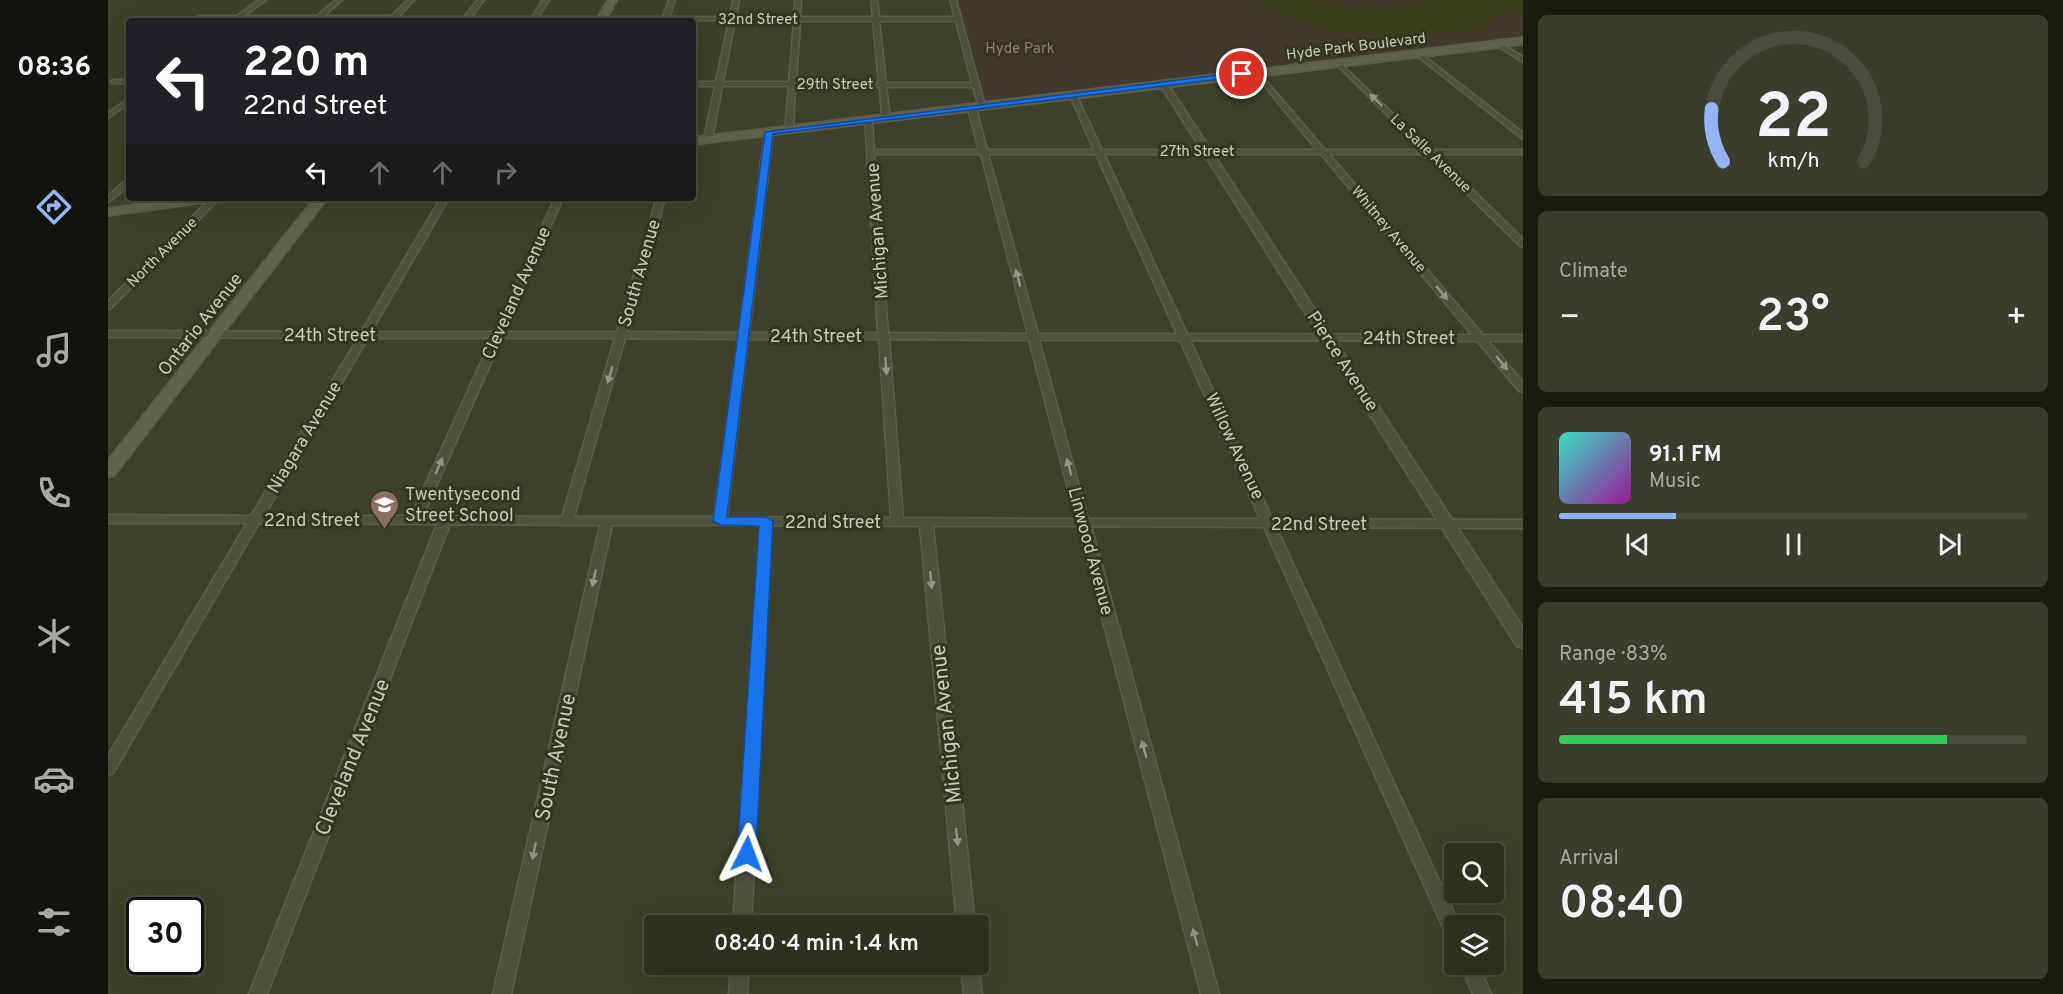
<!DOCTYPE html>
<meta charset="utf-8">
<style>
:root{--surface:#2e3020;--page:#3a3c2d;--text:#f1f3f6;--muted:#a7a9a5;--line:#494b3e;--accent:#95b2f1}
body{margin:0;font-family:Overpass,sans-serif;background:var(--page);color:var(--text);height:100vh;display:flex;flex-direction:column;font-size:22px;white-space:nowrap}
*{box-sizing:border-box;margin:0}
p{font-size:20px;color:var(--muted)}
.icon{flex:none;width:33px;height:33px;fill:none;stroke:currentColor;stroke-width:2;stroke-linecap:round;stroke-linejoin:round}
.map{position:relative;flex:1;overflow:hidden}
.drawer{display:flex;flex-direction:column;gap:15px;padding:15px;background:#191a12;width:540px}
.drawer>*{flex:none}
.hud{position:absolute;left:18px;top:18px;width:570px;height:183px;border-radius:6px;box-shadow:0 6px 24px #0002,0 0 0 2px var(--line);background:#202124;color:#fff;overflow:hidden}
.tools{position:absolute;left:1336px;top:843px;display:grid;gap:12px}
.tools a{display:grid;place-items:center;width:60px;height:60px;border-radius:6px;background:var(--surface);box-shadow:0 6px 24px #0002,0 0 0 2px var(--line);font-size:30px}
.speed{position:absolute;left:18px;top:897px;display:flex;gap:12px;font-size:30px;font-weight:700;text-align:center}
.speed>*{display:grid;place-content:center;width:78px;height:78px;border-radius:50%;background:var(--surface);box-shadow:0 6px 24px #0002,0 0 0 2px var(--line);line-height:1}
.speed .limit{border:3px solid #111;border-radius:9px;background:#fff;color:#111}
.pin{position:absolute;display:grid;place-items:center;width:51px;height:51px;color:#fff;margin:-26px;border:3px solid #fff;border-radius:50%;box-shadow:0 2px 6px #0007}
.me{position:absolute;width:66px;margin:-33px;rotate:3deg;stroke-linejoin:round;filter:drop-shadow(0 0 4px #0008)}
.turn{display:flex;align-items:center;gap:21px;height:126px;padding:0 18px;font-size:27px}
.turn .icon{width:78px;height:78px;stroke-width:2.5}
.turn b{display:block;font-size:42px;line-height:51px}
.lanes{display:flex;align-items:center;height:57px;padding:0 18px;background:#0003;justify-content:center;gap:30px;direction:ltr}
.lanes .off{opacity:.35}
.big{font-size:45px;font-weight:600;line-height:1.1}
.drawer .tile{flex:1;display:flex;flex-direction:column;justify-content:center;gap:9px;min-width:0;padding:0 21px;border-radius:9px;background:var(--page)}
.drawer .dial{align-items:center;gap:0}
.dial svg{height:156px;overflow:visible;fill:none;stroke:var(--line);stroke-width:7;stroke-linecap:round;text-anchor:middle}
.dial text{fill:var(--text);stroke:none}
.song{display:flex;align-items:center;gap:18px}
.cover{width:72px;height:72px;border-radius:9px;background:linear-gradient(135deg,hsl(170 70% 55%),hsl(300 70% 35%))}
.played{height:6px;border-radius:3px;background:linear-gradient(90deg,var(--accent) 25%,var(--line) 25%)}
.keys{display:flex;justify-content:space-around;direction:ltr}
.heat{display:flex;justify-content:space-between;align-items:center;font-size:33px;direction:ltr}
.charge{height:9px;border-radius:4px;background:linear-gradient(90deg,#34c759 83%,var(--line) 0)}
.trip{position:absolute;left:536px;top:915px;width:345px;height:60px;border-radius:6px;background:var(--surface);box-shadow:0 6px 24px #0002,0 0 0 2px var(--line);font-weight:600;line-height:60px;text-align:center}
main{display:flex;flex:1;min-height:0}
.dock{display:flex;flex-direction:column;width:108px;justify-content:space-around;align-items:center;background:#12130d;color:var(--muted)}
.dock .icon{width:42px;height:42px}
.dock .current{color:var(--accent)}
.dock b{font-size:27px;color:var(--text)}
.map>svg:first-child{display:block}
.green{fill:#413a2c}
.water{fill:#3a3e1d}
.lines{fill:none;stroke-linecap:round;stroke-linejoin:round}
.minor-casing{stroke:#5b5d4a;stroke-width:3}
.tertiary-casing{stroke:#5b5d4a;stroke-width:3}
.secondary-casing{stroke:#5b5d4a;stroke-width:4}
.minor{fill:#4e503e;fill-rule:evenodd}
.tertiary{fill:#4e503e;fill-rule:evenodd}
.secondary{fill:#60634c;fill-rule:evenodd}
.oneway{fill:#919383}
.route{fill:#1a73e8;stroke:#114b97;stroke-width:1.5}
.labels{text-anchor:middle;stroke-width:6;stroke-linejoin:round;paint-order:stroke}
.far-street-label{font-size:15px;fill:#c8cabb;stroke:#343622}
.far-park-label{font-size:15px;fill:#99747d;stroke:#343622}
.street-label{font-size:18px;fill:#c8cabb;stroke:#343622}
.poi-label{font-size:18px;fill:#c8cabb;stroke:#343622;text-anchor:start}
.near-street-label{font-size:21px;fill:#c8cabb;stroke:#343622}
</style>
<main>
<nav class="dock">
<b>08:36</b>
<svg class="icon current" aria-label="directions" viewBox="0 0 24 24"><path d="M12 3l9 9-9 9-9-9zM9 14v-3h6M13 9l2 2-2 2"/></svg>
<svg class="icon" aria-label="music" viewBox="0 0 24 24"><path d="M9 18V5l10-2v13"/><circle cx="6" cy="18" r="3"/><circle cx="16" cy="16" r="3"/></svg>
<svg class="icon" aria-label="phone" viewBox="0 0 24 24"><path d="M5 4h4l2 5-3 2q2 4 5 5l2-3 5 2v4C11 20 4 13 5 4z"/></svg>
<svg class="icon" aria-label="climate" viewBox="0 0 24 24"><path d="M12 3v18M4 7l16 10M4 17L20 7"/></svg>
<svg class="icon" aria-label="car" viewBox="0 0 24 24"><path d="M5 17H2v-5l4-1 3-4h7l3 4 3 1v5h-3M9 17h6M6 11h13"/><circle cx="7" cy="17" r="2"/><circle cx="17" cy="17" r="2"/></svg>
<svg class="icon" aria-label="filters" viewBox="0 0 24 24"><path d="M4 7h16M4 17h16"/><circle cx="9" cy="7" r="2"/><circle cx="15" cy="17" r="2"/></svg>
</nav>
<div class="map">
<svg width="1415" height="994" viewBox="0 0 1415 994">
<rect width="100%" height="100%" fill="#3e402a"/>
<polygon class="green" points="848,0 1415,0 1415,37 878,101"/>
<path class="water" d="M1143,0c19,0 41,0 60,0 38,6 84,11 121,0h91v12l-29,5 -13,14c-52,3 -131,10 -180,-7 -17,-7 -34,-17 -50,-24z"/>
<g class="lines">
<defs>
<g id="minor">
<path d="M151,0h7l-22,16h73l19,-16h6l-18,16h67l17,-16h6l-16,17h66l14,-17h6l-13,17h61l11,-17h6l-11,17h125l6,-17h6l-6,17h61l3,-17h6l-3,17h58l1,-17h6l-1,17h73l-2,-17h6l2,17h76l-5,-17h6l29,106 -3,2 -3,-2 -6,-19h-87l4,30 -4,2 -4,-2 -2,-30 -85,-1 -2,43 -4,2 -4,-2 4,-43h-67l-10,53 -4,2 -4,-2 11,-53h-22v-4h23l13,-62h-531l-3,-2 3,-2h39zM627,20l59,1 -5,61h-66zM692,21h73l6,62 -83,-1zM771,21h77l16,62h-86z"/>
<polygon points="1390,42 1415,57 1415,62 1388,45"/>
<polygon points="1308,53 1312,53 1415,133 1415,139 1308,55"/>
<path d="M1230,61l93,89h92v4h-87l87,85v8l-3,-1 -93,-92h-98l154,181h40v6h-35l35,41v10l-4,-1 -42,-50 -287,-1 82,179 251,1v8l-247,-1 184,399h-5v16l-6,-3 -3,-5 -182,-407 -173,-1 128,468h-18l-123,-468h-145l42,400h-18l-37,-400 -148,-1 -21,401h-18l27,-401h-148l-101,469h-18l107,-469 -150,-1 -183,470h-18l188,-470 -178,-1 -146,250 -5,2v-19l139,-233h-139v-8l143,1 107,-178 -250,-1v-6l253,1 80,-134h8l-78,134h123l61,-134h8l-59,134h113l40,-134h8l-38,134 112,1 26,-201 4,-2 4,2 -24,201h129l-13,-215 7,2 2,30h105l-11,-42 4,-2 4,2 11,42h107l-22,-50 -8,-5 3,-2 11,6 24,51h215l-59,-72 -9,-5 3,-2 10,5 63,74h97l-86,-86v-2zM766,154h107l47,180 -140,-1zM880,154h108l81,180h-139zM996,154h217l151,181 -285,-1zM260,338h124l-81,178h-147zM394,338h113l-53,179 -139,-1zM517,338l113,1 -24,178h-140zM640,339h131l12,179 -164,-1zM781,339l140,1 47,179 -173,-1zM931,340h141l80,179h-172z"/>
<polygon points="5,80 21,80 21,84 3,83 3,81"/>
<polygon points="21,98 21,103 0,118 0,113"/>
<polygon points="18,180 21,180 21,186 0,202 0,196"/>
<polygon points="103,198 112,198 3,308 0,309 0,301"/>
<polygon points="870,962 874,994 856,994 853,964 870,964"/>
<polygon points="623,964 641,964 639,994 621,994"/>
<polygon points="1352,964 1370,964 1383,994 1365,994"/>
</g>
<polygon id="tertiary" points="1050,81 1063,89 1415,628 1415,648 1409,646 1056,91 1046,84"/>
<g id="secondary">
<polygon points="500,0 508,0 497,21 489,21"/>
<polygon points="1415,38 1415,44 585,144 585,138"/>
<polygon points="78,198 109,198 103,201 0,215 0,209"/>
<polygon points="207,198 219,198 6,475 0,477 0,461"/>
</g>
</defs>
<use href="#minor" class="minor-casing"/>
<use href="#tertiary" class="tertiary-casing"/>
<use href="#secondary" class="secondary-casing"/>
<use href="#minor" class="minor"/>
<use href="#tertiary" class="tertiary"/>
<use href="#secondary" class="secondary"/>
</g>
<defs><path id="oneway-solid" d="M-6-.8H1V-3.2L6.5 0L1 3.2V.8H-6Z" transform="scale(1.5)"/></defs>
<g class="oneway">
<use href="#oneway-solid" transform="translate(1268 100) rotate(-136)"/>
<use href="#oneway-solid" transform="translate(910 278) rotate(-105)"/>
<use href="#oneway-solid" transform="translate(1334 293) rotate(50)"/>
<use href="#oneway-solid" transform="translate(1394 363) rotate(50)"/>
<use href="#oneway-solid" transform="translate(778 366) rotate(86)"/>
<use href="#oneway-solid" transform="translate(502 375) rotate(106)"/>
<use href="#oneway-solid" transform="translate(331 466) rotate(-66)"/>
<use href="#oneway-solid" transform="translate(961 467) rotate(-105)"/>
<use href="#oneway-solid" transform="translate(486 578) rotate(102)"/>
<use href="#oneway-solid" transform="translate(823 580) rotate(84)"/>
<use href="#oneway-solid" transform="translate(1036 749) rotate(-105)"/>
<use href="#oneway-solid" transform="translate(849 837) rotate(84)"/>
<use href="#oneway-solid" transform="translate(426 851) rotate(102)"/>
<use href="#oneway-solid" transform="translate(1087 937) rotate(-105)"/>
</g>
<polygon class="route" points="1134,72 1137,76 665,134 619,517 658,517 665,521 648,854 645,860 639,862 632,860 629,854 651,526 612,525 605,521 657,132"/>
<defs>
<symbol id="school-pin" viewBox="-11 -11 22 30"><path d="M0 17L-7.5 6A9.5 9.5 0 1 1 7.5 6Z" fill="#8d6e63" stroke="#343622"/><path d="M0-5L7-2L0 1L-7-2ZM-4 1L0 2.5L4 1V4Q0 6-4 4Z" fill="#fff"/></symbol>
</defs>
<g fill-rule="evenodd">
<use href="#school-pin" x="260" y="488" width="33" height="45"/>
</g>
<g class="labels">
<g class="far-street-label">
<text x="650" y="24">32nd Street</text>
<text transform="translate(1248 46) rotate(-7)" y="5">Hyde Park Boulevard</text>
<text x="727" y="89">29th Street</text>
<text x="1089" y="156">27th Street</text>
<text transform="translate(1323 153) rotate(44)" y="5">La Salle Avenue</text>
<text transform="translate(1281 229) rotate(50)" y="5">Whitney Avenue</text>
<text transform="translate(54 252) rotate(-45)" y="5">North Avenue</text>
</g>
<g class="far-park-label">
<text x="912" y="53">Hyde Park</text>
</g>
<g class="street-label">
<text transform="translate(769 231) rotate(-94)" y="6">Michigan Avenue</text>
<text transform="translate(531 273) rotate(-74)" y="6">South Avenue</text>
<text transform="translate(408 293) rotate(-66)" y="6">Cleveland Avenue</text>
<text transform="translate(92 324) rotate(-52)" y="6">Ontario Avenue</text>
<text x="222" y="341">24th Street</text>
<text x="708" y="342">24th Street</text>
<text x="1301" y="344">24th Street</text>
<text transform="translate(1235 361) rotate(57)" y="6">Pierce Avenue</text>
<text transform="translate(196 437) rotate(-59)" y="6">Niagara Avenue</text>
<text transform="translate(1127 446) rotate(65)" y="6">Willow Avenue</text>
<text x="204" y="526">22nd Street</text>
<text x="725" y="528">22nd Street</text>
<text x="1211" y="530">22nd Street</text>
<text transform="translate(983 551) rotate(75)" y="6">Linwood Avenue</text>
</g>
<g class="poi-label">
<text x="297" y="500">Twentysecond<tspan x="297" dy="21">Street School</tspan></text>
</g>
<g class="near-street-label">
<text transform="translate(838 724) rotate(-96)" y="7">Michigan Avenue</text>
<text transform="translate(244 757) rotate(-68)" y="7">Cleveland Avenue</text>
<text transform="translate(447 757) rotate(-78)" y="7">South Avenue</text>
</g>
</g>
</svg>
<div class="tools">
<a><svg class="icon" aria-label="search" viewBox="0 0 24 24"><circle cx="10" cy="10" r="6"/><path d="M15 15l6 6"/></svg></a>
<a><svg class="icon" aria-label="layers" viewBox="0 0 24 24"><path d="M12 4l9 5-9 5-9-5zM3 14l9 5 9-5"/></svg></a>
</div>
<div class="speed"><div class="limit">30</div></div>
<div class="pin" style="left:1134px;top:74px;background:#d93025"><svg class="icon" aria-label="arrive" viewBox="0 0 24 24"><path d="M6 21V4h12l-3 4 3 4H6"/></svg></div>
<svg class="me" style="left:639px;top:854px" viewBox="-20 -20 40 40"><path d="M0-17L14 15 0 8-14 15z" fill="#1a73e8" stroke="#fff" stroke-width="4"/></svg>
<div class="trip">08:40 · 4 min · 1.4 km</div>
<div class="hud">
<div class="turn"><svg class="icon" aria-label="left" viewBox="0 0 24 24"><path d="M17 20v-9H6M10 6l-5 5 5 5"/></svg><div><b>220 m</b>22nd Street</div></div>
<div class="lanes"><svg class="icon" aria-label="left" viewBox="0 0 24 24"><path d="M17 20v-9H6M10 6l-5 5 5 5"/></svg><svg class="icon off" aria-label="ahead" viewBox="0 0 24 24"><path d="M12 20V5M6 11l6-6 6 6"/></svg><svg class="icon off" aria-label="ahead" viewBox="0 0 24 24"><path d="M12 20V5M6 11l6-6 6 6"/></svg><svg class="icon off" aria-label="right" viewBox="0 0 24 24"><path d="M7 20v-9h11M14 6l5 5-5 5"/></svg></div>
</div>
</div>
<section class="drawer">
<div class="tile dial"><svg viewBox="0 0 100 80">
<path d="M14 69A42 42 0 1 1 86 69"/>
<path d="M14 69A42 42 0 0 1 8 42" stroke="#95b2f1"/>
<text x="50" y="56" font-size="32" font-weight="700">22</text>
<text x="50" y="72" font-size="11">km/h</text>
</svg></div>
<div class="tile"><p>Climate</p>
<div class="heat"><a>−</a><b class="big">23°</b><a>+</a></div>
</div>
<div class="tile">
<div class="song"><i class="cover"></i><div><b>91.1 FM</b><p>Music</p></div></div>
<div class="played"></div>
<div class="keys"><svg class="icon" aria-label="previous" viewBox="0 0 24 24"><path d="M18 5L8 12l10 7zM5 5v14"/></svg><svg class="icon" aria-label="pause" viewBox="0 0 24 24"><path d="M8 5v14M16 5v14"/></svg><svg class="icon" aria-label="next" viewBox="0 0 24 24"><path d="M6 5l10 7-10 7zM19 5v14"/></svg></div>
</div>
<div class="tile"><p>Range · 83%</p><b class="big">415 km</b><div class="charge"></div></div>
<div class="tile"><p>Arrival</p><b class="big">08:40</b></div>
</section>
</main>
